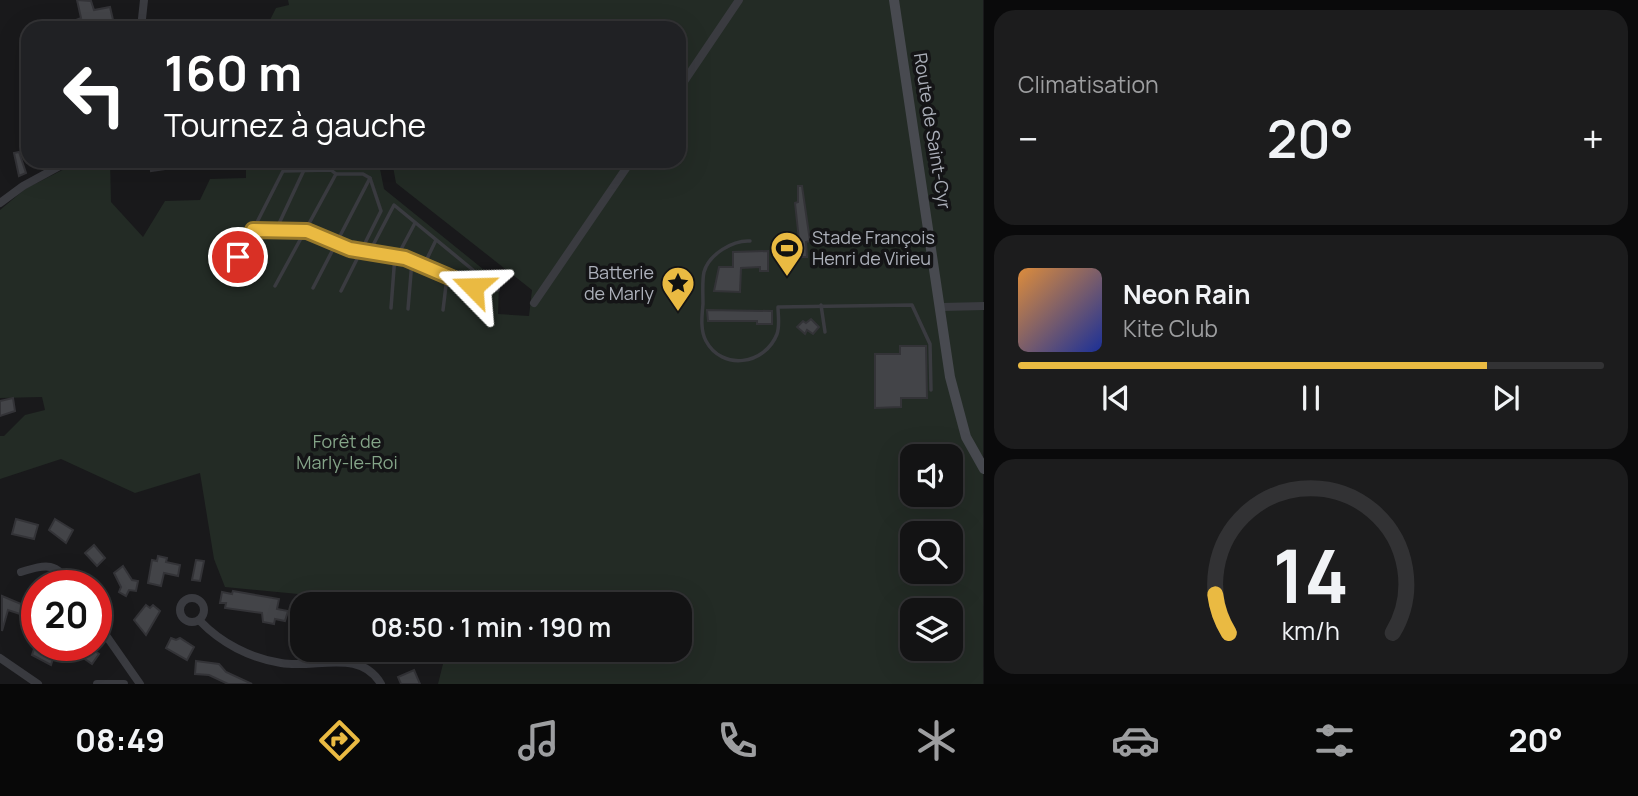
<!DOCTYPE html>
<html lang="fr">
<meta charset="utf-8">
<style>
:root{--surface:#131314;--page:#1c1c1d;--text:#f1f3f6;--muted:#9d9ea0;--line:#323234;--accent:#eaba42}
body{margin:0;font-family:Manrope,sans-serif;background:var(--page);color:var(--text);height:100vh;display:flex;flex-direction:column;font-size:26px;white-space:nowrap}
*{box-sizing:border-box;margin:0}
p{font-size:23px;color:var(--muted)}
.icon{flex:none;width:38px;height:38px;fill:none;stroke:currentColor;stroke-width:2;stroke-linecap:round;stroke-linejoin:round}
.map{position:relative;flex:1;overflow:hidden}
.sheet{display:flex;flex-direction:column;gap:10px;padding:10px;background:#0a0a0b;width:654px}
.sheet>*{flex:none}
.hud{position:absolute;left:21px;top:21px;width:665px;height:147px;border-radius:21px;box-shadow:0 7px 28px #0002,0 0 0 2px var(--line);background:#202124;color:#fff;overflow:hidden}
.tools{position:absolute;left:900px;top:444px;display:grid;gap:14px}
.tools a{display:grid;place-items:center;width:63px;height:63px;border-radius:14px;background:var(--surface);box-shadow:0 7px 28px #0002,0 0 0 2px var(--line);font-size:35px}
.speed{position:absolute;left:21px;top:570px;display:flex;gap:14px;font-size:35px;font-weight:700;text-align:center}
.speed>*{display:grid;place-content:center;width:91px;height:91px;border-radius:50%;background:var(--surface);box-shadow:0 7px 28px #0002,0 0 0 2px var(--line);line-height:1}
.speed .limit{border:10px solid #d22;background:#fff;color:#111}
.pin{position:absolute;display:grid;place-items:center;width:60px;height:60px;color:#fff;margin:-30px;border:4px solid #fff;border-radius:50%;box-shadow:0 2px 7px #0007}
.me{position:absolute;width:77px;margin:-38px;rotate:292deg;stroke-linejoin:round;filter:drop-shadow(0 0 5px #0008)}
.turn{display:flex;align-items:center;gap:24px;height:147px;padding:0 28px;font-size:32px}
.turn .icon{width:91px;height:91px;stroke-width:2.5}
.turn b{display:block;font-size:49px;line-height:60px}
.big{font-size:52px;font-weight:600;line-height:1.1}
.sheet .widget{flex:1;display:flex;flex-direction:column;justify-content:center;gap:10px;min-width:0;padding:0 24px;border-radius:21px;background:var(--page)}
.sheet .dial{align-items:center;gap:0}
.dial svg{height:182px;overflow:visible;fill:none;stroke:var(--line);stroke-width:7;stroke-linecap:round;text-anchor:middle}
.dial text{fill:var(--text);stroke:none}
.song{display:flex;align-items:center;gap:21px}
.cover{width:84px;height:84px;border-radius:10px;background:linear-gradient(135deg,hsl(30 70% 55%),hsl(230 70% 35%))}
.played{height:7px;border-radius:4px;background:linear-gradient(90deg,var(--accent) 80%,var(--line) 80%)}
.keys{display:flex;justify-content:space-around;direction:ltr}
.heat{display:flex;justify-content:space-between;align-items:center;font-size:38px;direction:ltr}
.trip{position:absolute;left:290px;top:592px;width:402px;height:70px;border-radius:21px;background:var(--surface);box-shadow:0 7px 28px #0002,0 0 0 2px var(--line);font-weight:600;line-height:70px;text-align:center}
.dock{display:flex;height:112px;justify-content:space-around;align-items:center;background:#080808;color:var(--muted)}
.dock .icon{width:49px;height:49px}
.dock .on{color:var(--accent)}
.dock b{font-size:32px;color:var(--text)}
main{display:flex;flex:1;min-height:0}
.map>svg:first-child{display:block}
.green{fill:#232b25;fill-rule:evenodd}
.building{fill:#434448;stroke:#333337;stroke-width:2}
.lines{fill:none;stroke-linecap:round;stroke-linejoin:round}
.service{stroke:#3a3b40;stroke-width:3.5}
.minor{stroke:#3a3b40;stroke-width:8}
.secondary{stroke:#484a50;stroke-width:10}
.route-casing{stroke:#98792b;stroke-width:18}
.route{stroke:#eaba42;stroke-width:12}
.labels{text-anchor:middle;stroke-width:7;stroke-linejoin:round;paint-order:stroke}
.street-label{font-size:18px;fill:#acb0ba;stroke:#141416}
.poi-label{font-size:18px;fill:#acb0ba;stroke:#141416;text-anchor:start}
.park-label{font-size:18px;fill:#84a488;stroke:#141416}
</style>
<main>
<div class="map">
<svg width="984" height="684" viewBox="0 0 984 684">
<rect width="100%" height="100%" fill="#19191b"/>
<path class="green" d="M288,0h695v684h-545l5,-20 -41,-2 2,-13h277v-45h-316l-15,-5 -125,-12 -11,-28 -14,-86 -65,20 -74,-34 -61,20v-43h4l21,-21 20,-5 -3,-13 -42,1v-188l25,-21 55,-28h30l1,41 32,35 22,-36 35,-1 10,-21 36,-1v-13l133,-1 5,25 115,93 -1,32 31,2 3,-26 -136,-107 -4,-22h287v-133h-413l10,-20 13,-3zM912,457h38v38h-38zM912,534h38v38h-38zM912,611h38v38h-38z"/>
<g class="building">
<polygon points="77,0 91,1 94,10 110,7 114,24 99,27 97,22 83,25 76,20 81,18"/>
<polygon points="19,152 26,173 19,176 14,153"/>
<polygon points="150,161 165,161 166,169 151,171"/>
<polygon points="798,186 802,186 810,241 806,242 807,257 801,257 800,249 797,250 796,241 799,240 795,203 798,202"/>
<polygon points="768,251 768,271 760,271 760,267 741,268 740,292 714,291 719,267 733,267 733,252"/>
<polygon points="707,310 772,311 772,324 757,324 757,321 708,321"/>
<polygon points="811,319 819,327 813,334 807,330 805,334 797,327 803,321 806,323"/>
<polygon points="900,346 926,346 927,398 901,398 901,407 875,408 875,354 900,354"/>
<polygon points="13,398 15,411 0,416 0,401"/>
<polygon points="16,519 38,525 34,539 12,534"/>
<polygon points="55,519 73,530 66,543 49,530"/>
<polygon points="94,545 105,558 97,566 85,553"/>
<polygon points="158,556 167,558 166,562 180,565 178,576 164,573 161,586 148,583 152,560 157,561"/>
<polygon points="196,560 204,561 200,581 192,580"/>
<polygon points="123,566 132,580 138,581 136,591 129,590 126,596 119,592 121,587 114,573"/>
<polygon points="233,591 279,599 277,609 288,611 285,621 275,619 274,624 263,622 262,613 225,608 226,603 220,603 222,592 232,594"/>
<polygon points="2,596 26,606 23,615 8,610 2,631"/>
<polygon points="146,605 150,608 153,605 160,611 146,635 134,620"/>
<polygon points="171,638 176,640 180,638 194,647 187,660 166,648"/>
<polygon points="35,646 57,646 51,665 32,655"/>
<polygon points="79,646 88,646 99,654 92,664 75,652"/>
<polygon points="196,661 219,664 226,672 252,684 228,684 209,675 195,674"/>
<polygon points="414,670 420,684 401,684 398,677"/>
</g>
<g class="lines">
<g class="service">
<polyline points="276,230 304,170"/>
<path d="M750,241c-17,-1 -41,13 -46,31 -2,9 -1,22 -1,32 -1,11 -3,26 3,37 16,30 59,24 71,-7 3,-8 1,-19 1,-27l134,-2 18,39 1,46"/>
<circle cx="247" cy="261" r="10"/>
<polyline points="249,251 253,230"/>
<polyline points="370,251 394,205 479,275 470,286"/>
<polyline points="398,255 415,223"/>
<polyline points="424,265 436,240"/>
<polyline points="275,286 336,174"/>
<polyline points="313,288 370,178"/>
<polyline points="341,291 381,211 370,178 363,174 336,174 331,170 283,171 253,230 307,231 350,249 405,258 462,284 498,290"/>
<polyline points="821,305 825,332"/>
<polyline points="391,308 395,255"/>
<polyline points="408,309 412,261"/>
<polyline points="443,310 447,277"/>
</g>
<g class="minor">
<polyline points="141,28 144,0"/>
<polyline points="679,89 739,0"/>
<polyline points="0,203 23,186 69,161"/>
<polyline points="534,303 631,161"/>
<polyline points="942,307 984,306"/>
<path d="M21,572c27,-8 34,-10 51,14"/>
<circle cx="192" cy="610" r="12"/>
<polyline points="96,621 140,684"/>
<path d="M200,621c21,22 50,37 81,42 36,6 79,-15 100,21"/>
<polyline points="0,658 38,684"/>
<polyline points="97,684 124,684"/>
</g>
<polyline class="secondary" points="894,0 950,377 966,437 984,469"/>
</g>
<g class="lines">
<defs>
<polyline id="route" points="238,257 249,251 253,230 307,231 350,249 405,258 473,287"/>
</defs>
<use href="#route" class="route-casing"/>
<use href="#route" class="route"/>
</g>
<defs>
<symbol id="stadium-pin" viewBox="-11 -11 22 30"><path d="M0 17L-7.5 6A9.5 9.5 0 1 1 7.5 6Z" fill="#eaba42" stroke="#141416"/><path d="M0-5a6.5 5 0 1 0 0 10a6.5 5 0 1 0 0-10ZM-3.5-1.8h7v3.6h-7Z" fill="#111"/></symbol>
<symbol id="sight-pin" viewBox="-11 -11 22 30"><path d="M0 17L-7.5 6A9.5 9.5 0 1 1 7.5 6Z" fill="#eaba42" stroke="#141416"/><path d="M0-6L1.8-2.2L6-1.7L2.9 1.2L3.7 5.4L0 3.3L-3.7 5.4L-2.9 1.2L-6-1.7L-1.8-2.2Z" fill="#111"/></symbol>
</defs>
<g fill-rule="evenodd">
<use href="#stadium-pin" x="768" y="229" width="38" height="52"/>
<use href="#sight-pin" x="659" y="264" width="38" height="52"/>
</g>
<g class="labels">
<g class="street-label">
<text transform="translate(932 131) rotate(81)" y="6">Route de Saint-Cyr</text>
</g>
<g class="poi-label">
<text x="812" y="244">Stade François<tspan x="812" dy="21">Henri de Virieu</tspan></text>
<text x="654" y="279" text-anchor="end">Batterie<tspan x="654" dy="21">de Marly</tspan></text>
</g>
<g class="park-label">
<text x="347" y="448">Forêt de<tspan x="347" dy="21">Marly-le-Roi</tspan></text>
</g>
</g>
</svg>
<div class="tools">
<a><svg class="icon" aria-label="sound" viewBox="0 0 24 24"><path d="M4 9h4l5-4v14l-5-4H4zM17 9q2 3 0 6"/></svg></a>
<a><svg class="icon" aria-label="search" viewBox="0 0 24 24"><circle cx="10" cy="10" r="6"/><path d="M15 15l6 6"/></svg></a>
<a><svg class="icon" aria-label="layers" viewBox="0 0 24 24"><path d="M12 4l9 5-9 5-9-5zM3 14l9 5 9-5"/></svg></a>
</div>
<div class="speed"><div class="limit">20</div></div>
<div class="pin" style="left:238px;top:257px;background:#d93025"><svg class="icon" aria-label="arrive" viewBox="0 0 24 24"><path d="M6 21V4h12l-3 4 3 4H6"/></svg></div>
<svg class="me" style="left:473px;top:287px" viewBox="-20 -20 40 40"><path d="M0-17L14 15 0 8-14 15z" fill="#eaba42" stroke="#fff" stroke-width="4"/></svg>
<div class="trip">08:50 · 1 min · 190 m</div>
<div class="hud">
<div class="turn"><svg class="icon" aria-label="left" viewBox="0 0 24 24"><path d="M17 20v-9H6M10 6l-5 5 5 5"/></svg><div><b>160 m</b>Tournez à gauche</div></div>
</div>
</div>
<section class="sheet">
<div class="widget"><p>Climatisation</p>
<div class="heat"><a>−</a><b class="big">20°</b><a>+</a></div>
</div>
<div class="widget">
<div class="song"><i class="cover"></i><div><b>Neon Rain</b><p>Kite Club</p></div></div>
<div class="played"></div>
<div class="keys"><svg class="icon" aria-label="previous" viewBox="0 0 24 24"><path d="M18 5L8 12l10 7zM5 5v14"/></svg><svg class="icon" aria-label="pause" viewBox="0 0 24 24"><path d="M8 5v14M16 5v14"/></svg><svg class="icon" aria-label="next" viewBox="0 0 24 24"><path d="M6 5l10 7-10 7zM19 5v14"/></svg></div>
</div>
<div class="widget dial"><svg viewBox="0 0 100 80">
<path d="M14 69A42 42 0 1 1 86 69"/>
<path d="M14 69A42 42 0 0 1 8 52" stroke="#eaba42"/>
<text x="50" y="56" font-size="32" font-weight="700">14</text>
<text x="50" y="72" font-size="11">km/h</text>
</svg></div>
</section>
</main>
<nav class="dock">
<b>08:49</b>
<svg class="icon on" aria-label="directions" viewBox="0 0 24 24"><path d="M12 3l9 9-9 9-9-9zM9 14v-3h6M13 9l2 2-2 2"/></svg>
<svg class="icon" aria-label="music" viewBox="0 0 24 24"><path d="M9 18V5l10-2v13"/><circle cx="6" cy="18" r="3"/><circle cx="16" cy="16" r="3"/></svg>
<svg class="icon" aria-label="phone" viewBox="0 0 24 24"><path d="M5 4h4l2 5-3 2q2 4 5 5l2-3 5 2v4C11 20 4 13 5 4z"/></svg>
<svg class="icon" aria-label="climate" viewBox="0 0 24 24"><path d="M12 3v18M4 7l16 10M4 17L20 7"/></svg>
<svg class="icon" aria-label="car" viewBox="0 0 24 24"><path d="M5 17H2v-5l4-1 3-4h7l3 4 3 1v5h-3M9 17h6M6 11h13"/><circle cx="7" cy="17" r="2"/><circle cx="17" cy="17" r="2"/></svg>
<svg class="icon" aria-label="filters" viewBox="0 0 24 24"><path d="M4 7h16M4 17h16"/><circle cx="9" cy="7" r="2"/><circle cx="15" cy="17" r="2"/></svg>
<b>20°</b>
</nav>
